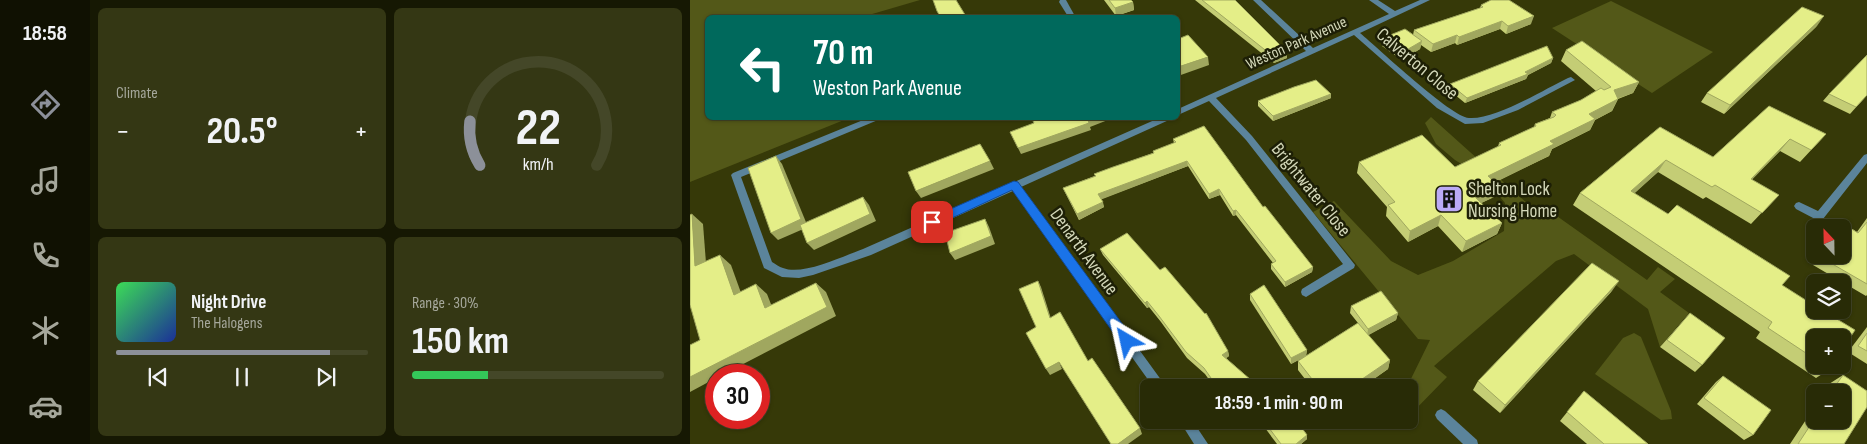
<!DOCTYPE html>
<meta charset="utf-8">
<style>
:root{--surface:#282b06;--page:#343714;--text:#f1f3f6;--muted:#a5a79b;--line:#444728;--accent:#8c9099}
body{margin:0;font-family:"Sofia Sans Condensed",sans-serif;background:var(--page);color:var(--text);height:100vh;display:flex;flex-direction:column;font-size:19px;white-space:nowrap}
*{box-sizing:border-box;margin:0}
p{font-size:16px;color:var(--muted)}
.icon{flex:none;width:28px;height:28px;fill:none;stroke:currentColor;stroke-width:2;stroke-linecap:round;stroke-linejoin:round}
.map{position:relative;flex:1;overflow:hidden}
.side{display:flex;flex-direction:column;gap:8px;padding:8px;background:#161803;width:600px}
.side>*{flex:none}
.guide{position:absolute;left:15px;top:15px;width:475px;height:105px;border-radius:8px;box-shadow:0 1px 4px #0004,0 0 0 1px var(--line);background:#00695c;color:#fff;overflow:hidden}
.needle{width:32px;rotate:338deg}
.tools{position:absolute;left:1116px;top:219px;display:grid;gap:10px}
.tools a{display:grid;place-items:center;width:45px;height:45px;border-radius:8px;background:var(--surface);box-shadow:0 1px 4px #0004,0 0 0 1px var(--line);font-size:25px}
.speed{position:absolute;left:15px;top:364px;display:flex;gap:10px;font-size:25px;font-weight:700;text-align:center}
.speed>*{display:grid;place-content:center;width:65px;height:65px;border-radius:50%;background:var(--surface);box-shadow:0 1px 4px #0004,0 0 0 1px var(--line);line-height:1}
.speed .limit{border:8px solid #d22;background:#fff;color:#111}
.pin{position:absolute;display:grid;place-items:center;width:42px;height:42px;color:#fff;margin:-21px;border-radius:10px;box-shadow:0 2px 8px #0006}
.me{position:absolute;width:55px;margin:-28px;rotate:324deg;stroke-linejoin:round;filter:drop-shadow(0 0 4px #0008)}
.turn{display:flex;align-items:center;gap:18px;height:105px;padding:0 25px;font-size:22px}
.turn .icon{width:65px;height:65px;stroke-width:2.5}
.turn b{display:block;font-size:35px;line-height:42px}
.big{font-size:38px;font-weight:700;line-height:1.1}
.side .tile{flex:1;display:flex;flex-direction:column;justify-content:center;gap:8px;min-width:0;padding:0 18px;border-radius:8px;background:var(--page)}
.side .dial{align-items:center;gap:0}
.dial svg{height:130px;overflow:visible;fill:none;stroke:var(--line);stroke-width:7;stroke-linecap:round;text-anchor:middle}
.dial text{fill:var(--text);stroke:none}
.song{display:flex;align-items:center;gap:15px}
.cover{width:60px;height:60px;border-radius:8px;background:linear-gradient(135deg,hsl(130 70% 55%),hsl(230 70% 35%))}
.played{height:5px;border-radius:2px;background:linear-gradient(90deg,var(--accent) 85%,var(--line) 85%)}
.keys{display:flex;justify-content:space-around;direction:ltr}
.heat{display:flex;justify-content:space-between;align-items:center;font-size:28px;direction:ltr}
.charge{height:8px;border-radius:4px;background:linear-gradient(90deg,#34c759 30%,var(--line) 0)}
.side .tiles{flex:1;display:grid;gap:8px;grid-template-columns:repeat(2,1fr)}
.trip{position:absolute;left:450px;top:379px;width:278px;height:50px;border-radius:8px;background:var(--surface);box-shadow:0 1px 4px #0004,0 0 0 1px var(--line);font-weight:700;line-height:50px;text-align:center}
main{display:flex;flex:1;min-height:0}
.tab-bar{display:flex;flex-direction:column;width:90px;justify-content:space-around;align-items:center;background:#101102;color:var(--muted)}
.tab-bar .icon{width:35px;height:35px}
.tab-bar .on{color:var(--accent)}
.tab-bar b{font-size:22px;color:var(--text)}
.map>svg:first-child{display:block}
.green{fill:#535818}
.lines{fill:none;stroke-linecap:round;stroke-linejoin:round}
.minor{fill:#5b849b;fill-rule:evenodd}
.wall{fill:#c4cd75}
.shaded-wall{fill:#a0a75f}
.building{fill:#e4ee88;stroke:#a0a75f}
.route{fill:#1a73e8;stroke:#114b97}
.labels{text-anchor:middle;stroke-width:5;stroke-linejoin:round;paint-order:stroke}
.far-street-label{font-size:16px;fill:#d3d7b8;stroke:#1d1f06}
.street-label{font-size:19px;fill:#d3d7b8;stroke:#1d1f06}
.poi-label{font-size:19px;fill:#d3d7b8;stroke:#1d1f06;text-anchor:start}
</style>
<main>
<nav class="tab-bar">
<b>18:58</b>
<svg class="icon on" aria-label="directions" viewBox="0 0 24 24"><path d="M12 3l9 9-9 9-9-9zM9 14v-3h6M13 9l2 2-2 2"/></svg>
<svg class="icon" aria-label="music" viewBox="0 0 24 24"><path d="M9 18V5l10-2v13"/><circle cx="6" cy="18" r="3"/><circle cx="16" cy="16" r="3"/></svg>
<svg class="icon" aria-label="phone" viewBox="0 0 24 24"><path d="M5 4h4l2 5-3 2q2 4 5 5l2-3 5 2v4C11 20 4 13 5 4z"/></svg>
<svg class="icon" aria-label="climate" viewBox="0 0 24 24"><path d="M12 3v18M4 7l16 10M4 17L20 7"/></svg>
<svg class="icon" aria-label="car" viewBox="0 0 24 24"><path d="M5 17H2v-5l4-1 3-4h7l3 4 3 1v5h-3M9 17h6M6 11h13"/><circle cx="7" cy="17" r="2"/><circle cx="17" cy="17" r="2"/></svg>
</nav>
<section class="side">
<div class="tiles">
<div class="tile"><p>Climate</p>
<div class="heat"><a>−</a><b class="big">20.5°</b><a>+</a></div>
</div>
<div class="tile dial"><svg viewBox="0 0 100 80">
<path d="M14 69A42 42 0 1 1 86 69"/>
<path d="M14 69A42 42 0 0 1 8 42" stroke="#8c9099"/>
<text x="50" y="56" font-size="32" font-weight="700">22</text>
<text x="50" y="72" font-size="11">km/h</text>
</svg></div>
<div class="tile">
<div class="song"><i class="cover"></i><div><b>Night Drive</b><p>The Halogens</p></div></div>
<div class="played"></div>
<div class="keys"><svg class="icon" aria-label="previous" viewBox="0 0 24 24"><path d="M18 5L8 12l10 7zM5 5v14"/></svg><svg class="icon" aria-label="pause" viewBox="0 0 24 24"><path d="M8 5v14M16 5v14"/></svg><svg class="icon" aria-label="next" viewBox="0 0 24 24"><path d="M6 5l10 7-10 7zM19 5v14"/></svg></div>
</div>
<div class="tile"><p>Range · 30%</p><b class="big">150 km</b><div class="charge"></div></div>
</div>
</section>
<div class="map">
<svg width="1177" height="444" viewBox="0 0 1177 444">
<rect width="100%" height="100%" fill="#363908"/>
<g class="green">
<polygon points="0,0 230,0 172,17 18,18 18,118 159,118 0,182"/>
<polygon points="921,1 1023,52 962,93 862,28"/>
<polygon points="741,117 847,212 848,219 864,214 957,280 968,267 985,279 970,292 999,313 970,347 958,309 884,254 866,261 744,366 757,377 719,416 719,388 717,387 740,340 728,339 623,212 644,201 701,261 728,275 763,261 814,231 815,203 794,178 765,160 746,144 735,123"/>
<polygon points="944,333 951,337 981,411 982,419 971,420 905,374 933,338"/>
</g>
<g class="lines">
<g class="minor">
<polygon points="370,0 376,0 386,18 379,18 369,2"/>
<path d="M563,0h8l52,48 76,-34 -20,-14h9l17,11 25,-11h10l-70,33c18,15 91,84 109,85 26,2 74,-28 99,-40l3,-1 4,3 -57,30 -35,13 -18,1 -28,-16 -83,-73 -138,63 36,38 103,129 -1,3 -48,29 -4,-2 -1,-3 1,-3 41,-25 -97,-124 -37,-39 -31,14v-6l128,-58z"/>
<path d="M178,118h11l-1,2 -137,57 31,85c4,2 7,5 11,6 20,8 60,-12 80,-19l296,-131h11l-1,2 -148,67 146,201h-13l-141,-197 -142,64 -58,20 -14,3 -17,-1 -18,-9 -33,-93 2,-2z"/>
<polygon points="1177,154 1177,163 1133,219 1125,219 1106,209 1104,206 1106,203 1109,202 1128,211 1174,155"/>
<polygon points="751,409 755,411 787,440 788,444 773,444 747,419 745,415 747,411"/>
<polygon points="489,420 502,420 518,444 504,444"/>
</g>
</g>
<g class="wall">
<polygon points="414,0 441,0 443,2 444,10 426,16"/>
<polygon points="505,0 545,0 597,52 597,58 584,63"/>
<polygon points="791,5 841,24 816,34 810,29 767,45 765,43 741,52 731,45 730,49 712,60 692,46 693,38 723,35 724,30 790,8"/>
<polygon points="1127,26 1034,114 1011,102 1017,93"/>
<polygon points="876,50 949,82 943,93 928,99 922,111 905,120 900,130 862,149 859,156 805,182 808,185 804,197 791,203 812,223 807,234 772,252 748,226 718,242 696,216 697,207 667,173 669,162 765,167 808,147 809,143 844,127 845,124 860,118 862,112 891,100 906,91 871,61"/>
<polygon points="863,58 861,63 838,75 836,79 775,103 759,90 760,84"/>
<polygon points="641,94 641,98 583,121 568,106 568,101"/>
<polygon points="1139,94 1177,95 1160,114 1133,101"/>
<polygon points="1079,106 1136,134 1110,162 1090,151 1062,179 1078,206 1061,224 1016,197 1013,199 968,172 944,193 1092,285 1125,338 1125,365 1142,365 1140,369 1126,378 1066,338 1070,332 883,205 890,193 970,127 1023,157"/>
<polygon points="483,139 573,207 623,267 622,272 595,287 581,269 581,264 583,263 546,215 543,216 530,195 519,199 498,166 411,199 414,207 389,220 373,188 405,176 404,174 463,153 463,151 484,143"/>
<polygon points="1177,218 1177,295 1176,296 1123,265 1131,255 1152,255 1152,230 1157,226 1167,232"/>
<polygon points="410,249 538,351 539,356 536,358 569,387 571,388 525,388 515,374 497,358 471,322 459,307 457,308 413,255"/>
<polygon points="922,291 810,413 783,390 788,381"/>
<polygon points="560,294 617,350 616,356 601,364 560,300"/>
<polygon points="661,306 708,313 706,320 678,335 700,360 698,369 671,388 622,388 608,370 608,361 668,323 660,313"/>
<polygon points="994,320 1012,365 1005,372 970,347"/>
<polygon points="1177,327 1177,364 1158,352"/>
<polygon points="1153,375 1154,444 1100,444 1125,406 1125,420 1152,392 1134,392 1139,384"/>
<polygon points="1033,376 1063,435 1054,440 1007,404 1026,382"/>
<polygon points="894,391 958,444 897,444 870,421"/>
<polygon points="569,420 606,420 617,435 617,439 611,444 587,444"/>
</g>
<g class="shaded-wall">
<polygon points="443,2 444,10 426,16 425,8"/>
<polygon points="844,16 841,24 816,34 818,26"/>
<polygon points="1134,16 1127,26 1034,114 1040,105"/>
<polygon points="812,21 810,29 767,45 769,37"/>
<polygon points="767,35 765,43 741,52 743,44"/>
<polygon points="732,41 730,49 712,60 713,52"/>
<polygon points="597,52 597,58 584,63 584,57"/>
<polygon points="518,57 519,65 488,76 488,67"/>
<polygon points="863,58 861,63 838,75 836,79 775,103 777,98 835,72"/>
<polygon points="949,82 943,93 918,102 924,90"/>
<polygon points="641,94 641,98 583,121 583,116"/>
<polygon points="928,99 922,111 905,120 900,130 862,149 859,156 794,188 798,176 860,141 899,114"/>
<polygon points="405,118 423,118 400,127 401,130 331,154 328,148"/>
<polygon points="1100,139 1090,151 1051,191 1061,179"/>
<polygon points="86,156 92,164 118,227 88,240 81,233"/>
<polygon points="976,160 968,172 934,203 941,191"/>
<polygon points="300,161 304,169 231,198 226,191"/>
<polygon points="497,161 498,166 410,200 408,194"/>
<polygon points="808,185 804,197 781,208 785,197"/>
<polygon points="529,189 530,195 519,199 519,194"/>
<polygon points="173,197 179,205 186,221 124,250 117,243"/>
<polygon points="413,202 414,207 389,220 387,214"/>
<polygon points="546,210 546,215 543,216 543,211"/>
<polygon points="2,214 13,224 17,276 5,266"/>
<polygon points="751,215 748,226 718,242 720,231"/>
<polygon points="295,219 299,227 305,244 265,260 260,253"/>
<polygon points="812,223 807,234 772,252 776,241"/>
<polygon points="30,255 41,265 55,304 44,295"/>
<polygon points="623,267 622,272 595,287 595,282"/>
<polygon points="348,281 351,287 363,325 360,318"/>
<polygon points="929,281 922,291 810,413 815,405"/>
<polygon points="126,283 136,292 146,316 32,375 26,375 26,378 0,392 0,377"/>
<polygon points="66,284 77,294 86,317 75,308"/>
<polygon points="457,301 459,307 457,308 455,303"/>
<polygon points="708,313 706,320 677,336 678,329"/>
<polygon points="617,350 616,356 601,364 601,358"/>
<polygon points="538,351 539,356 533,361 532,355"/>
<polygon points="700,360 698,369 671,388 659,388"/>
<polygon points="369,362 372,369 360,375 356,369"/>
<polygon points="450,428 452,434 438,444 428,444"/>
<polygon points="617,435 617,439 611,444 606,444"/>
</g>
<g class="building">
<polygon points="243,0 266,0 277,18 251,18 247,11"/>
<polygon points="419,0 441,0 443,2 425,8"/>
<polygon points="512,0 545,0 597,52 584,57"/>
<polygon points="801,0 819,0 844,16 818,26 812,21 769,37 767,35 743,44 724,30 793,7 791,5"/>
<polygon points="1112,7 1134,16 1040,105 1017,93"/>
<polygon points="715,29 732,41 713,52 693,38"/>
<polygon points="498,35 518,57 488,67 488,39"/>
<polygon points="892,41 949,82 924,90 928,99 899,114 905,119 860,141 864,144 798,176 808,185 785,197 812,223 776,241 751,215 720,231 698,205 705,202 669,162 732,135 765,167 811,145 809,143 846,126 845,124 864,117 866,115 862,112 891,100 911,88 914,90 921,87 876,50"/>
<polygon points="857,46 863,58 835,72 838,74 777,98 760,84"/>
<polygon points="1177,55 1177,95 1166,107 1139,94"/>
<polygon points="626,80 641,94 583,116 568,101 604,87"/>
<polygon points="1079,106 1136,134 1121,150 1100,139 1061,179 1089,195 1072,213 1025,185 1022,187 976,160 941,191 978,214 987,205 1100,276 1092,285 1125,306 1125,310 1132,310 1165,330 1152,350 1152,338 1125,338 1125,359 1078,328 1082,322 890,193 970,127 1023,157"/>
<polygon points="353,118 405,118 398,120 399,123 328,148 320,132 344,123 343,121"/>
<polygon points="514,126 573,207 575,206 623,267 595,282 581,264 586,261 546,210 543,211 529,189 519,194 497,161 408,194 413,202 387,214 373,188 406,176 404,174 423,167 464,153 463,151 486,142 483,139"/>
<polygon points="290,144 300,161 226,191 218,172"/>
<polygon points="86,156 111,219 81,233 58,168"/>
<polygon points="173,197 180,214 117,243 110,225"/>
<polygon points="2,214 5,266 30,255 44,295 66,284 75,308 126,283 137,307 0,377 0,345 10,340 0,305 0,215"/>
<polygon points="295,219 301,236 260,253 255,233"/>
<polygon points="1177,222 1177,284 1132,258 1134,255 1152,255 1152,231 1157,226 1168,233"/>
<polygon points="437,233 470,270 475,267 515,314 516,313 538,351 532,355 569,387 570,386 571,388 528,388 514,368 496,352 469,316 457,301 455,303 410,249"/>
<polygon points="902,263 929,281 815,405 788,381"/>
<polygon points="348,281 360,318 370,312 398,361 402,358 450,428 428,444 421,444 369,362 356,369 336,333 346,327 329,289"/>
<polygon points="574,285 617,350 601,358 560,294"/>
<polygon points="691,291 708,313 678,329 661,306"/>
<polygon points="1000,313 1035,338 1012,365 977,340"/>
<polygon points="668,323 700,360 659,388 629,388 608,361"/>
<polygon points="1177,333 1177,351 1168,346"/>
<polygon points="1134,365 1142,365 1140,369"/>
<polygon points="1153,375 1177,391 1177,407 1154,444 1108,444 1125,418 1125,420 1152,420 1152,392 1141,392"/>
<polygon points="1033,376 1081,410 1063,435 1014,398"/>
<polygon points="894,391 958,444 914,444 877,412"/>
<polygon points="573,420 606,420 617,435 606,444 591,444"/>
</g>
<polygon class="route" points="324,181 328,182 442,337 444,341 442,345 437,347 432,345 322,190 247,225 238,225 237,222 238,219"/>
<defs>
<symbol id="building-square" viewBox="-11 -11 22 22"><rect x="-9" y="-9" width="18" height="18" rx="4" fill="#bbaaf6" stroke="#1d1f06"/><path d="M-4-6H4V6H1V3H-1V6H-4ZM-2.5-4.3h1.7v1.8h-1.7ZM.8-4.3h1.7v1.8H.8ZM-2.5-1h1.7V.8h-1.7ZM.8-1h1.7V.8H.8Z" fill="#111"/></symbol>
</defs>
<g fill-rule="evenodd">
<use href="#building-square" x="743" y="183" width="32" height="32"/>
</g>
<g class="labels">
<g class="far-street-label">
<text transform="translate(606 42) rotate(-24)" y="6">Weston Park Avenue</text>
</g>
<g class="street-label">
<text transform="translate(728 63) rotate(40)" y="7">Calverton Close</text>
<text transform="translate(622 189) rotate(51)" y="7">Brightwater Close</text>
<text transform="translate(395 251) rotate(54)" y="7">Denarth Avenue</text>
</g>
<g class="poi-label">
<text x="778" y="195">Shelton Lock<tspan x="778" dy="22">Nursing Home</tspan></text>
</g>
</g>
</svg>
<div class="tools">
<a><svg class="needle" viewBox="-14 -14 28 28"><path d="M0-13l5 13h-10z" fill="#e53935"/><path d="M0 13l5-13h-10z" fill="#a5a79b"/></svg></a>
<a><svg class="icon" aria-label="layers" viewBox="0 0 24 24"><path d="M12 4l9 5-9 5-9-5zM3 14l9 5 9-5"/></svg></a>
<a>+</a>
<a>−</a>
</div>
<div class="speed"><div class="limit">30</div></div>
<div class="pin" style="left:242px;top:222px;background:#d93025"><svg class="icon" aria-label="arrive" viewBox="0 0 24 24"><path d="M6 21V4h12l-3 4 3 4H6"/></svg></div>
<svg class="me" style="left:437px;top:341px" viewBox="-20 -20 40 40"><path d="M0-17L14 15 0 8-14 15z" fill="#1a73e8" stroke="#fff" stroke-width="4"/></svg>
<div class="trip">18:59 · 1 min · 90 m</div>
<div class="guide">
<div class="turn"><svg class="icon" aria-label="left" viewBox="0 0 24 24"><path d="M17 20v-9H6M10 6l-5 5 5 5"/></svg><div><b>70 m</b>Weston Park Avenue</div></div>
</div>
</div>
</main>
